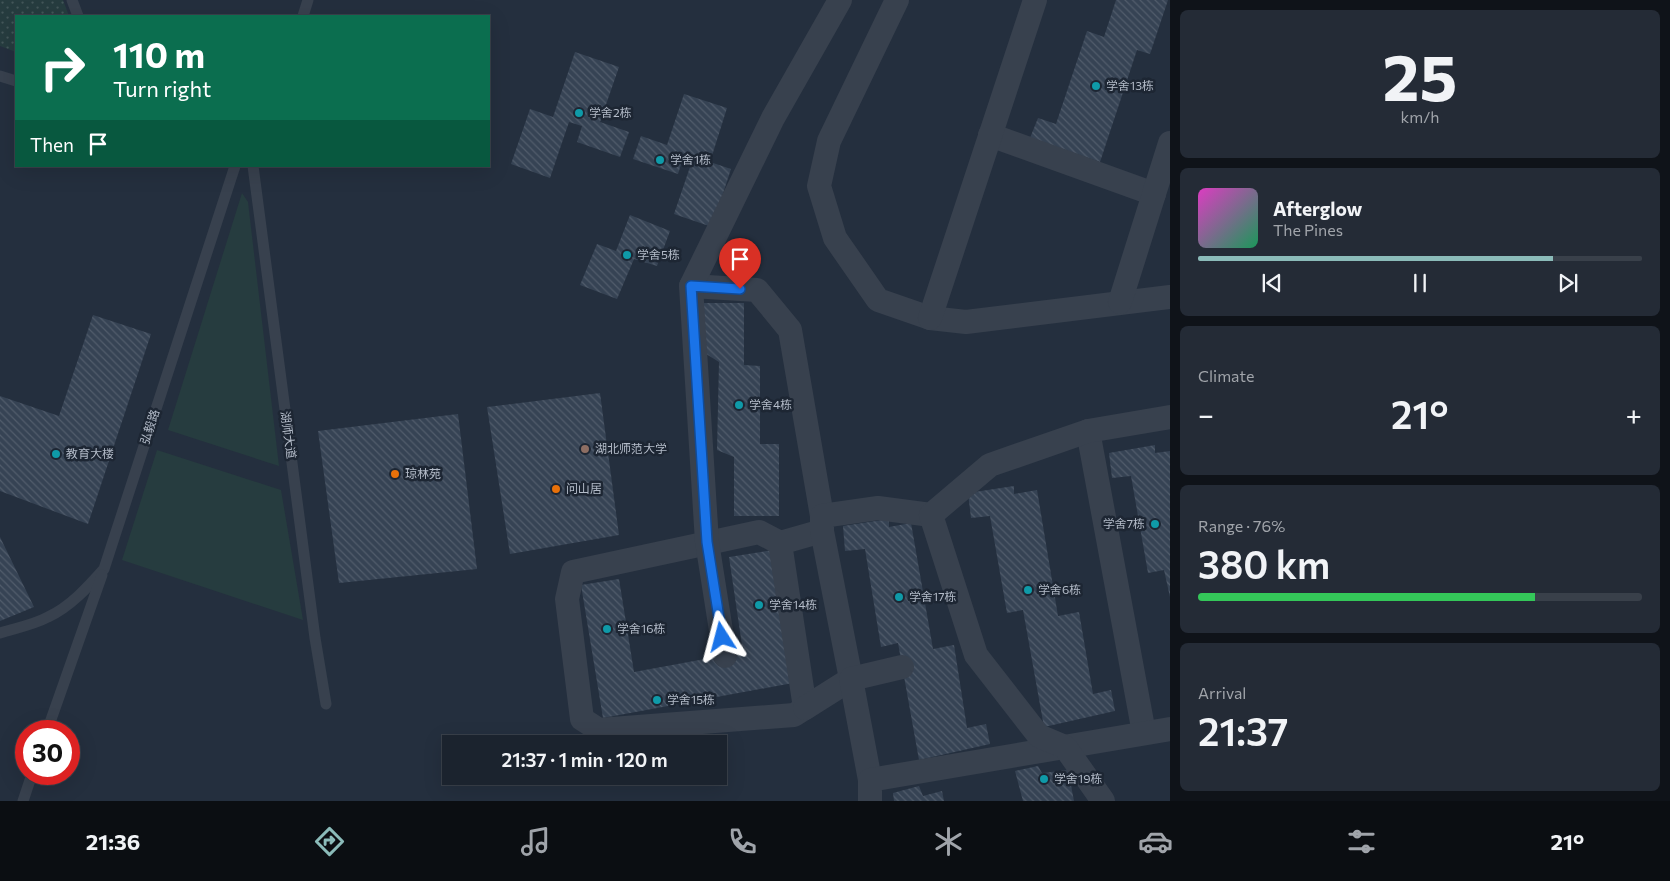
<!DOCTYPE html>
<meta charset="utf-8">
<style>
:root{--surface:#1b232e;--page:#242b36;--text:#f1f3f6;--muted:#a0a4aa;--line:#39404a;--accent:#8bbbb9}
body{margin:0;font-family:Commissioner,"Noto Sans SC",sans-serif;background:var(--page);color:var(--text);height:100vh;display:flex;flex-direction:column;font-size:19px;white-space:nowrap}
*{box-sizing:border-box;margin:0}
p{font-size:16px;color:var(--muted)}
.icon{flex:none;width:28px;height:28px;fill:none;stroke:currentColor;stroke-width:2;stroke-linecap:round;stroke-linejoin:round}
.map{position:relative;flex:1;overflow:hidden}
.details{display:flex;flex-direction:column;gap:10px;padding:10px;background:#0f1319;width:500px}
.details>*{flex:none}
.top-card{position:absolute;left:15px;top:15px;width:475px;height:152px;border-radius:0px;box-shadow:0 5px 20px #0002,0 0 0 1px var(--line);background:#0b6e4f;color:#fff;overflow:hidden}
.speed{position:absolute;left:15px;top:720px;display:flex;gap:10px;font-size:25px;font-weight:700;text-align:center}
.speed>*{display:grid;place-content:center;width:65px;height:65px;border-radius:50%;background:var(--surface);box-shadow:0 5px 20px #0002,0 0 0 1px var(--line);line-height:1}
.speed .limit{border:8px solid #d22;background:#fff;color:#111}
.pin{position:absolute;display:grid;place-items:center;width:42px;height:42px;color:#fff;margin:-51px -21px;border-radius:50% 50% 50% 0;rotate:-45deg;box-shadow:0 0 5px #0007}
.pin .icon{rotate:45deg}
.me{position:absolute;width:55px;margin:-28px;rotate:351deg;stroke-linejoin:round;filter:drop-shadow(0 0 4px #0008)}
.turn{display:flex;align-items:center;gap:18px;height:105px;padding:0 15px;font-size:22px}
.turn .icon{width:65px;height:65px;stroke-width:2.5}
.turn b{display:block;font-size:35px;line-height:42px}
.then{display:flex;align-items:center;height:48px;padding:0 15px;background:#0003;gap:10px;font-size:19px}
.big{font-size:38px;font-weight:600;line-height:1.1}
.details .tile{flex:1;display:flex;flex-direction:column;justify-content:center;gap:8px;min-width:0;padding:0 18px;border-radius:8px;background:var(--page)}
.details .dial{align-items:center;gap:0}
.dial b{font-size:65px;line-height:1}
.song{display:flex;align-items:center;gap:15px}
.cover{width:60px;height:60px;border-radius:8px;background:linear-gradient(135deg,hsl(310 70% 55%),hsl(150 70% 35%))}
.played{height:5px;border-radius:2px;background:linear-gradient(90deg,var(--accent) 80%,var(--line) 80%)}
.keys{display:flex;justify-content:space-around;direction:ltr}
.heat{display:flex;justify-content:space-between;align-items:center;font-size:28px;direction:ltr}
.charge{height:8px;border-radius:4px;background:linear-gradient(90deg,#34c759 76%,var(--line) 0)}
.trip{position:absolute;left:442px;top:735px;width:285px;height:50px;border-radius:0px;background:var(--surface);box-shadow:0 5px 20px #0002,0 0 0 1px var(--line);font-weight:600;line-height:50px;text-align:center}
.tabs{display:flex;height:80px;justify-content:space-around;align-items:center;background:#0b0e12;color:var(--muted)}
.tabs .icon{width:35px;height:35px}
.tabs .selected{color:var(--accent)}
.tabs b{font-size:22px;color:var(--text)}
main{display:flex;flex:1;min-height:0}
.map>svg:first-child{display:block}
.grass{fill:#263c3f}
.garden{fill:url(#garden-dots)}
.building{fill:url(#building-back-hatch)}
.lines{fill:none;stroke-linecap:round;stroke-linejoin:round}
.lane{stroke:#38414e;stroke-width:11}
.street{stroke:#38414e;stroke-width:24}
.route-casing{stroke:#114b97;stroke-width:12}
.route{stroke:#1a73e8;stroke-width:9}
.culture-dot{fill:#0f9aa8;stroke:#1d2633;stroke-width:2}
.education-dot{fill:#8d6e63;stroke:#1d2633;stroke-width:2}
.food-dot{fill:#e8710a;stroke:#1d2633;stroke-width:2}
.labels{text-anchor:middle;stroke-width:5;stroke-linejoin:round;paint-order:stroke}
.poi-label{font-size:12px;fill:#b4bcc9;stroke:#1d2633;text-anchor:start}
.street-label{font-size:12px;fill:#b4bcc9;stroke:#1d2633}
</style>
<main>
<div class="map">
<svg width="1170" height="801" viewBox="0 0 1170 801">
<defs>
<pattern id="garden-dots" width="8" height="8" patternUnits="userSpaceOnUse" patternTransform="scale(1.25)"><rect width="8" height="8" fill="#263c3f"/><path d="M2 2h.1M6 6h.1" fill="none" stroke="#435659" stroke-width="1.8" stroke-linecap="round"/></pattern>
<pattern id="building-back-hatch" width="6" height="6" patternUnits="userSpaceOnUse" patternTransform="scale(1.25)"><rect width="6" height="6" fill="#364354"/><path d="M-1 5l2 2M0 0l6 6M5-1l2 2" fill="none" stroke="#515c6b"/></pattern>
</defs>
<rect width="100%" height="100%" fill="#242f3e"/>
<g class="grass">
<polygon points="242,193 248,202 279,466 168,430"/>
<polygon points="157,450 281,490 303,620 122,560"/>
</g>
<polygon class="garden" points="0,0 63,0 69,16 16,16 16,52 0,46"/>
<g class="building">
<polygon points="1116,0 1168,0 1150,54 1137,50 1100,162 1030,138 1038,118 1056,124 1087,31 1104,37"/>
<polygon points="575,52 619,67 600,122 629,132 620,157 577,142 582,126 569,122 550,178 511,164 530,109 553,117"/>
<polygon points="684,94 727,108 710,162 731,169 712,227 674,214 692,161 683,158 678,174 633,159 641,136 667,145"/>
<polygon points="630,215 670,231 657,266 634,259 617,299 580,285 597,244 616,251"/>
<polygon points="703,303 744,303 744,365 760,366 760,444 779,444 779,516 734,516 734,457 717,450 719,362 703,352"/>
<polygon points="93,315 151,334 88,524 0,491 0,396 59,416"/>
<polygon points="600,393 619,535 510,554 487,407"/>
<polygon points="458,414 477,569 339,583 318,431"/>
<polygon points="1155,445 1155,453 1170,451 1170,597 1164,570 1148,573 1131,476 1112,478 1109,453"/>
<polygon points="1014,486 1014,494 1037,490 1058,616 1079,612 1093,694 1111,690 1115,711 1044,727 1023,610 1007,613 990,516 971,518 968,493"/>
<polygon points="889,519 889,527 911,523 933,649 954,645 967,728 986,724 990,744 919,760 898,643 881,647 865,549 845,551 843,526"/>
<polygon points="0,537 34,607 0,621"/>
<polygon points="773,550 793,683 603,718 581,585 619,579 634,672 743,652 729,557"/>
<polygon points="1038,766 1042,773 1068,770 1074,801 1023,801 1015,771"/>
<polygon points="919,786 923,796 942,791 944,801 894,801 893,793"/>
</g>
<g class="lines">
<g class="lane">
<polyline points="72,0 78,16"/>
<polyline points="303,16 308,0"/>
<polyline points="0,76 16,81"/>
<polyline points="253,166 315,638 326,704"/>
<path d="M0,633c16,-5 33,-8 48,-16 22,-10 40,-30 56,-48l131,-403"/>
<polyline points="47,731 102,575"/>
<polyline points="23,801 32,774"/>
</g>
<g class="street">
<polyline points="897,0 829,141 819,186 835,238 878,300 930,318 966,322 1170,297"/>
<polyline points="990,135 1154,194"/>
<polyline points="691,286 757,290 790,330 822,516"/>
<polyline points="1120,302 1170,143"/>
<polyline points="930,318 1035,0"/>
<polyline points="1088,431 1144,733"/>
<polyline points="780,543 805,708 794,715 599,730 582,719 567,599 573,572 759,532 780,543 822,531"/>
<polyline points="725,656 707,542 691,286 773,118 840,0"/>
<polyline points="805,708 851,679 822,531 822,516 878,508 931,515"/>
<polyline points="870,780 851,679 902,667"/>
<polyline points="870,801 870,780 1170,729"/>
<polyline points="1103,801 1065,747 1039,736 976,655 931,515 990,465 1088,431 1170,417"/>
</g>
</g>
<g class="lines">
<defs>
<polyline id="route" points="722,637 707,542 691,286 740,289"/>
</defs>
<use href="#route" class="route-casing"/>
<use href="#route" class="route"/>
</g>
<g class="culture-dot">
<circle cx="1096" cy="86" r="5"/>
<circle cx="579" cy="113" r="5"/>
<circle cx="660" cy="160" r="5"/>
<circle cx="627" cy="255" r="5"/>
<circle cx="739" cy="405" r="5"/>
<circle cx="56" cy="454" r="5"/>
<circle cx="1155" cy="524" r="5"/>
<circle cx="1028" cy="590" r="5"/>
<circle cx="899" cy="597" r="5"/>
<circle cx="759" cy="605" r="5"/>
<circle cx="607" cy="629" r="5"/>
<circle cx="657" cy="700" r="5"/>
<circle cx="1044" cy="779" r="5"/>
</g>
<circle class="education-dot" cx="585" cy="449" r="5"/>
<g class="food-dot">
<circle cx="395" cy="474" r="5"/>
<circle cx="556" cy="489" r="5"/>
</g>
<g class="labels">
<g class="poi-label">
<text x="1106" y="90">学舍13栋</text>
<text x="589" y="117">学舍2栋</text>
<text x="670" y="164">学舍1栋</text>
<text x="637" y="259">学舍5栋</text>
<text x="749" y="409">学舍4栋</text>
<text x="595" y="453">湖北师范大学</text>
<text x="66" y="458">教育大楼</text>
<text x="405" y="478">琼林苑</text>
<text x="566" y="493">问山居</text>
<text x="1145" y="528" text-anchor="end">学舍7栋</text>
<text x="1038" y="594">学舍6栋</text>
<text x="909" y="601">学舍17栋</text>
<text x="769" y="609">学舍14栋</text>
<text x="617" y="633">学舍16栋</text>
<text x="667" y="704">学舍15栋</text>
<text x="1054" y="783">学舍19栋</text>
</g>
<g class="street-label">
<text transform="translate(150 427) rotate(-72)" y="4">弘毅路</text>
<text transform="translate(288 435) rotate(82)" y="4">湖师大道</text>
</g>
</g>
</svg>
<div class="speed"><div class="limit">30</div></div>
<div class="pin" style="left:740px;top:289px;background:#d93025"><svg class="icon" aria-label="arrive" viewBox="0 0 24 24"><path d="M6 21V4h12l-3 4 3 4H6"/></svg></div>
<svg class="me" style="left:722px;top:637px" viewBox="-20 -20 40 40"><path d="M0-17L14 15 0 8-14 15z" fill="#1a73e8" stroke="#fff" stroke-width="4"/></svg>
<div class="trip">21:37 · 1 min · 120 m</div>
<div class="top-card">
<div class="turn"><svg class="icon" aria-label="right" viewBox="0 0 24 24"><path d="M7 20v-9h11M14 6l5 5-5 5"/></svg><div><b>110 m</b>Turn right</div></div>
<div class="then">Then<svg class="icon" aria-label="arrive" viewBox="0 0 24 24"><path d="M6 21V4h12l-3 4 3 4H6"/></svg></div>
</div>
</div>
<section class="details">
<div class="tile dial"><b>25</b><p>km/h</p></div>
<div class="tile">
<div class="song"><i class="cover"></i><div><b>Afterglow</b><p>The Pines</p></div></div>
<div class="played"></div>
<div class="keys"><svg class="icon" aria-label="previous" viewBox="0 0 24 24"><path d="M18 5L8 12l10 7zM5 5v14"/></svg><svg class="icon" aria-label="pause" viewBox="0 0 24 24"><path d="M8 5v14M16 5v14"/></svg><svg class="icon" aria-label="next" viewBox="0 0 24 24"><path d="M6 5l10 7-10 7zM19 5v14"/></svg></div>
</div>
<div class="tile"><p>Climate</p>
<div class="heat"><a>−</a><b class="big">21°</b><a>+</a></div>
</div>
<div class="tile"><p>Range · 76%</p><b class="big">380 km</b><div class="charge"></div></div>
<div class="tile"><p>Arrival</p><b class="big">21:37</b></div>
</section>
</main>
<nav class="tabs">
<b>21:36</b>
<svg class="icon selected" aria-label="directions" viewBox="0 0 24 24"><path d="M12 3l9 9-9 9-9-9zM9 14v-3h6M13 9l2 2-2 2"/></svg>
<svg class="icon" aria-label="music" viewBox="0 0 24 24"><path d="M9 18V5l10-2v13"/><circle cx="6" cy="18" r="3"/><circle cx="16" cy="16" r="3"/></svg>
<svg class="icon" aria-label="phone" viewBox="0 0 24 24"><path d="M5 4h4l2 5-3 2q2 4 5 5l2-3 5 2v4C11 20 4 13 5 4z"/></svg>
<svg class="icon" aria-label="climate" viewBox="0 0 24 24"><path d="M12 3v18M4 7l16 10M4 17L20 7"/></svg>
<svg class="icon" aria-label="car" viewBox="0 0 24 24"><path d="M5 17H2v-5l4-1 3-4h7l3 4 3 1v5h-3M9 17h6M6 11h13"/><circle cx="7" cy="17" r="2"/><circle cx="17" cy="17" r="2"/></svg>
<svg class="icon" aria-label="filters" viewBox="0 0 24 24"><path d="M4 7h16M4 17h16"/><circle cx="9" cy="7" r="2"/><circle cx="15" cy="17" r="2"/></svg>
<b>21°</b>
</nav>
